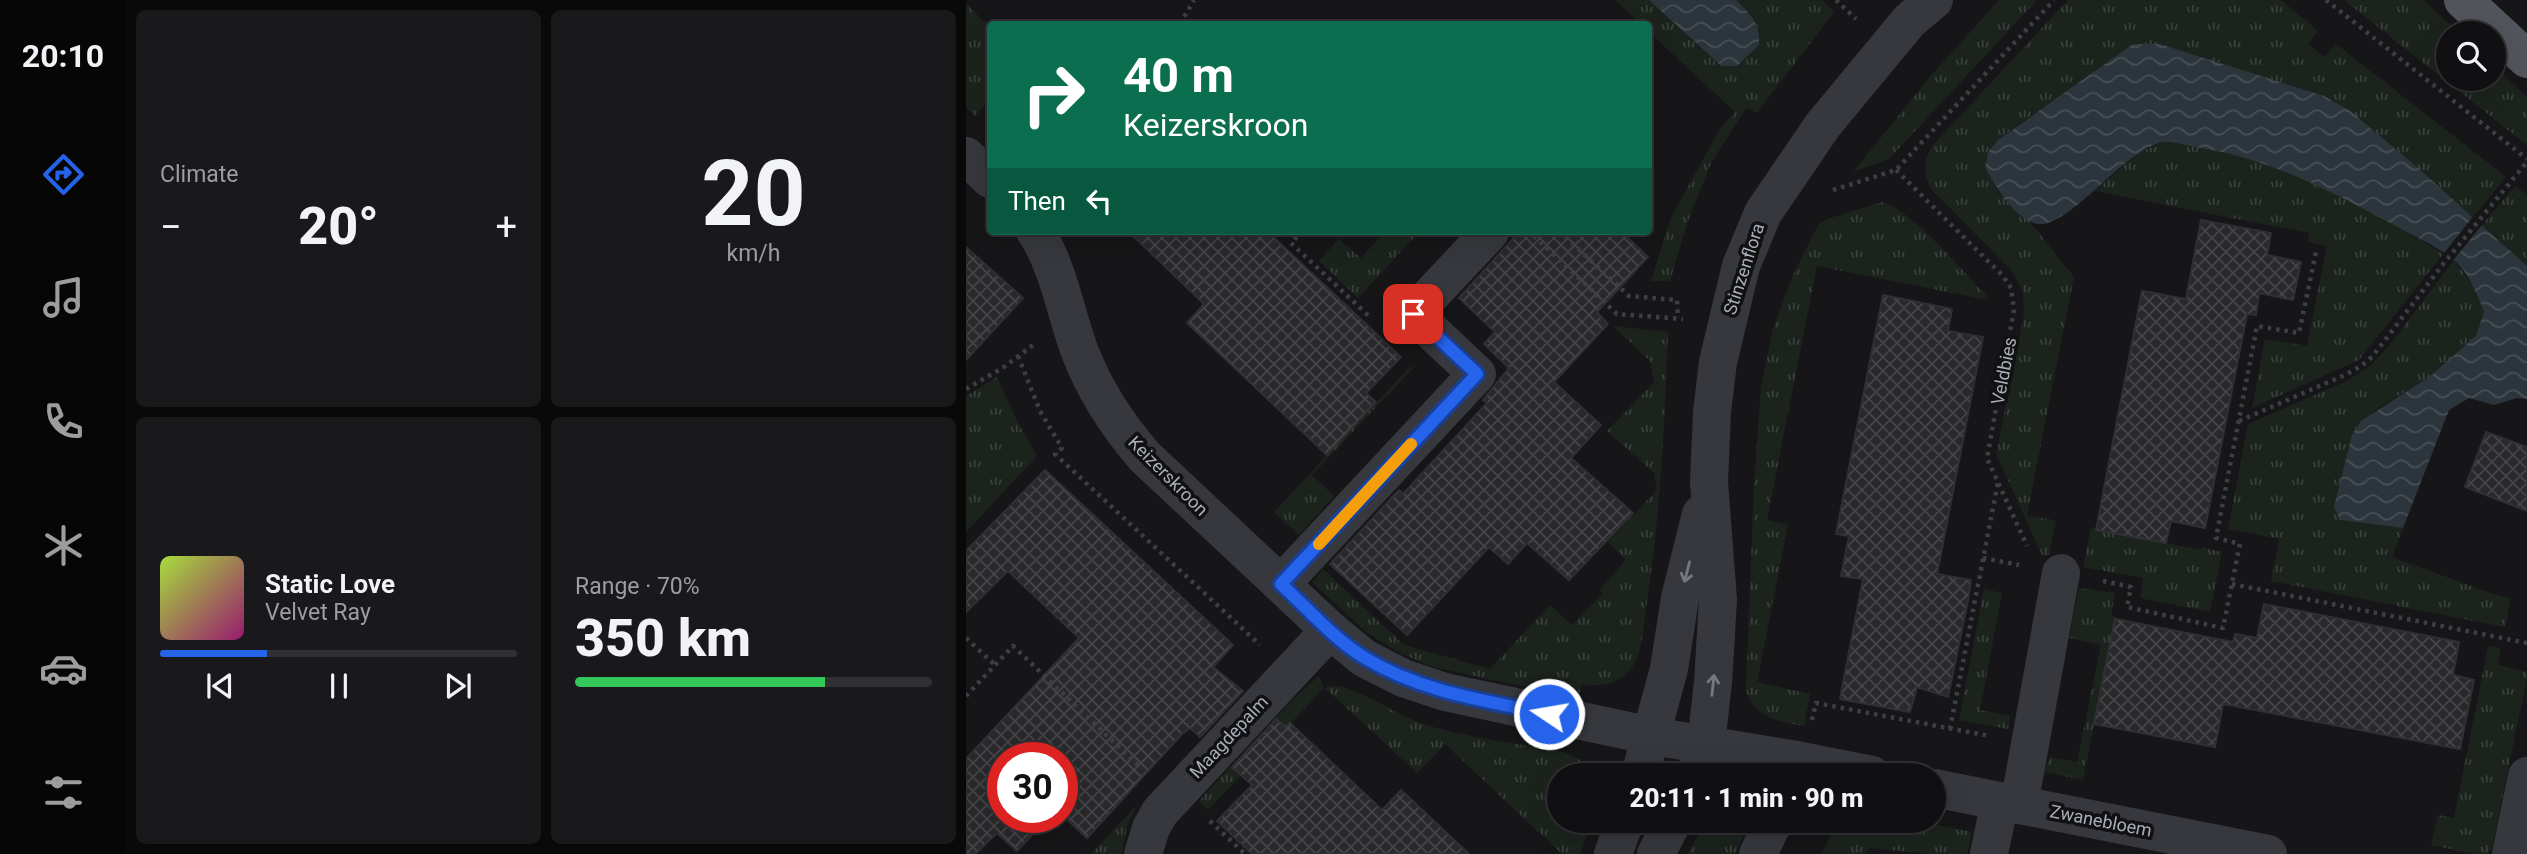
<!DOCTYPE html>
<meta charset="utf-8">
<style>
:root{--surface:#101012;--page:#19191b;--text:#f1f3f6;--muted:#9c9d9f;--line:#303032;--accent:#2563eb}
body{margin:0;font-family:Roboto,sans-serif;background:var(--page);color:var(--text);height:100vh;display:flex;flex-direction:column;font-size:26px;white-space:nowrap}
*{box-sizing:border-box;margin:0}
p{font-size:23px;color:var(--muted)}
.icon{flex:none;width:38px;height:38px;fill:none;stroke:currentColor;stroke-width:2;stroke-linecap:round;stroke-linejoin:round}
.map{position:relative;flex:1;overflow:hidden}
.details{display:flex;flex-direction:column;gap:10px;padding:10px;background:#09090a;width:840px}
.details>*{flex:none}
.banner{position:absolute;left:21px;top:21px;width:665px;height:214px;border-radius:7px;box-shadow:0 7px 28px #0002,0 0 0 2px var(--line);background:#0b6e4f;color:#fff;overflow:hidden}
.fabs{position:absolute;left:1470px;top:21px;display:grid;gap:14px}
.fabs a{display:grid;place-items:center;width:70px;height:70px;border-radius:50%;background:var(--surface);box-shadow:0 7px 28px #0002,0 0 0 2px var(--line);font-size:35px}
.speed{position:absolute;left:21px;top:742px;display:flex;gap:14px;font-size:35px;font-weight:700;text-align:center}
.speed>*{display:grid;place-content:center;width:91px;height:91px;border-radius:50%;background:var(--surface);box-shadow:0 7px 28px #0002,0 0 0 2px var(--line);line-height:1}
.speed .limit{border:10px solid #d22;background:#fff;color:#111}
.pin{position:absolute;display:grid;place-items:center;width:60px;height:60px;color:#fff;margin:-30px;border-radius:14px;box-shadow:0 4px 10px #0006}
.me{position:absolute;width:77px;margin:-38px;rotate:282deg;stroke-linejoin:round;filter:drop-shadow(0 0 5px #0008)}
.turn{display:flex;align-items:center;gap:24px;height:147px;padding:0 21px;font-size:32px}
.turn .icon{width:91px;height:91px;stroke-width:2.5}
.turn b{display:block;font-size:49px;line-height:60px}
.then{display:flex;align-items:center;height:66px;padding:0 21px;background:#0003;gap:14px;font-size:26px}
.big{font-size:52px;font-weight:800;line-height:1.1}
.details .widget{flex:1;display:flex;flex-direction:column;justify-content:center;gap:10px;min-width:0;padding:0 24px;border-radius:10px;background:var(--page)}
.details .dial{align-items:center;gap:0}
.dial b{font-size:91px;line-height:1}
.song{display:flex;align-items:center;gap:21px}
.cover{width:84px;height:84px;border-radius:10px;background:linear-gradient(135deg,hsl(80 70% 55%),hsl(320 70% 35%))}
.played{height:7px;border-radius:4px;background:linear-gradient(90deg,var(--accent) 30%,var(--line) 30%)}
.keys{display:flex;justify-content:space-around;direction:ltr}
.heat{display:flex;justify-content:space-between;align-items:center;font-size:38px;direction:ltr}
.charge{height:10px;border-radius:5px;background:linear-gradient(90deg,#34c759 70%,var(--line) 0)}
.details .tiles{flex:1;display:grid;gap:10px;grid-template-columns:repeat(2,1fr)}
.trip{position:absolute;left:581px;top:763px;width:399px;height:70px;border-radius:35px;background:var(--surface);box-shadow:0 7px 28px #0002,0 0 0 2px var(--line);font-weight:800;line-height:70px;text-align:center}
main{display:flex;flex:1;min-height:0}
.menu{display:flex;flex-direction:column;width:126px;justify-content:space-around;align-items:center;background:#060607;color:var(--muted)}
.menu .icon{width:49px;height:49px}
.menu .current{color:var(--accent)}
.menu b{font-size:32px;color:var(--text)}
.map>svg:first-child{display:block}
.grass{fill:url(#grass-tufts)}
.water{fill:url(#water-waves)}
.pier{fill:#161618}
.building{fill:url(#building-cross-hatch);stroke:#303034;stroke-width:2}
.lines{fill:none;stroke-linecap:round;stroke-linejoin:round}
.path{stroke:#3d3f44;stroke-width:4.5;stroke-dasharray:3.5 5;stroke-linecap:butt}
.minor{stroke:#37383d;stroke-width:38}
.major{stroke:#53555c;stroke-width:38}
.oneway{stroke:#757881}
.route-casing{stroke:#184099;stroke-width:18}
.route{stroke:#2563eb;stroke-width:12}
.slow{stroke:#f59e0b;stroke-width:12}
.labels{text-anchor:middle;stroke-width:7;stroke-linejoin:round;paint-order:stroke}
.street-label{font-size:18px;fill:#a8adb8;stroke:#111113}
</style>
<main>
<nav class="menu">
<b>20:10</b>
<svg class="icon current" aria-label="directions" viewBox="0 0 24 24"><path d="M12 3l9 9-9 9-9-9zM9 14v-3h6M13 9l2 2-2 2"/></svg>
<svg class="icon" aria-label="music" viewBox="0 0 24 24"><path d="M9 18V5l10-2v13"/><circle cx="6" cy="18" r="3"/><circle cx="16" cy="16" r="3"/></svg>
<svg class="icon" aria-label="phone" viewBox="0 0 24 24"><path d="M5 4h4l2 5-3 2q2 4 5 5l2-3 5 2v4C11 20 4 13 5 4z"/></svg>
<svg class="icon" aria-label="climate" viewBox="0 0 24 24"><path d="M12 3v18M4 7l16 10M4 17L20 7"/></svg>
<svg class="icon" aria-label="car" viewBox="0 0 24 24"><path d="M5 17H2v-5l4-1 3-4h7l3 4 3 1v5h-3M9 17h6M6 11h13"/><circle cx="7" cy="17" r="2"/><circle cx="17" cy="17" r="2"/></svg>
<svg class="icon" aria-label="filters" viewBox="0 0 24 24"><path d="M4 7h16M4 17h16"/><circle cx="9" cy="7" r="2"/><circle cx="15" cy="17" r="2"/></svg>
</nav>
<section class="details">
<div class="tiles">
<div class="widget"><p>Climate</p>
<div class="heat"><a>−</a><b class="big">20°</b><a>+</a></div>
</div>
<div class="widget dial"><b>20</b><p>km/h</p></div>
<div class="widget">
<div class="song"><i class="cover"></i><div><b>Static Love</b><p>Velvet Ray</p></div></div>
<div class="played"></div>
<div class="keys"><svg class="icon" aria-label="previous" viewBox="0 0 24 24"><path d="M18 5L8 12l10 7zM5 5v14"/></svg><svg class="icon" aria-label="pause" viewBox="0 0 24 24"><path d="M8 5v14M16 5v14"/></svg><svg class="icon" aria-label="next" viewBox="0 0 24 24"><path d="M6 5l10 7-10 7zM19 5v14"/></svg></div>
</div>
<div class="widget"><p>Range · 70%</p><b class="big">350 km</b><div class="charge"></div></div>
</div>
</section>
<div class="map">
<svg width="1561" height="854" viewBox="0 0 1561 854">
<defs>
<pattern id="grass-tufts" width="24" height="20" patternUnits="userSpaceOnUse" patternTransform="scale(1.75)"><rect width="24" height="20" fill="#1c231d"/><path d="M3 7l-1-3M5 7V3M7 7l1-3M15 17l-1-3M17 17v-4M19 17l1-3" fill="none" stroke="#3a403c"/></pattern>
<pattern id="water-waves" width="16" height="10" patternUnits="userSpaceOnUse" patternTransform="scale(1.75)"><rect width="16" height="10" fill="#2c353c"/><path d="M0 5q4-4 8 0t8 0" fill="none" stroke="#485056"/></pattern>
<pattern id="building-cross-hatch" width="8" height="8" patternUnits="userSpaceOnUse" patternTransform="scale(1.75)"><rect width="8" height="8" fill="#29292c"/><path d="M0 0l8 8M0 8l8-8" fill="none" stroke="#454548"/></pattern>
</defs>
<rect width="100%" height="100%" fill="#161618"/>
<g class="grass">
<path d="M649,0h34l71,66h17l22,-21c2,-22 -9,-31 -23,-45h86l12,12 -77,101 -11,-5 -35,55 -23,58 -18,60h-19l20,-64 49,-88 15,-17 -86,-80 -1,-8h-7z"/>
<polygon points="1033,0 1071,0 923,159 887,172 962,79"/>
<path d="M1102,0h213l37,31 -10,13 16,13 12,-13 170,133 -33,40 -124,-107 -25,-14 -164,-52c-35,19 -154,78 -171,107 -3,4 -3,11 -4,16l13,24 32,31 44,55 -47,238 29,6 -7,34 -3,1 -4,-1 -46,-101 28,-140 -1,-22 -11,-21 -78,-79c-12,-15 -11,-32 -1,-47z"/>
<polygon points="1378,0 1457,0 1493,33 1482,33 1482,79 1528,79 1528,66 1561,97 1561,145"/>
<polygon points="0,4 24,27 24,99 9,116 0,107"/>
<path d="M1197,142c23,3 47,4 69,11 74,20 147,59 211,101l-84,106 -107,48 13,-69 42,7 20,-100 -19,-4 1,-9 -214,-42 43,-38z"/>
<polygon points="1549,186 1561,195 1561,266 1516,225"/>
<path d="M917,202c32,11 78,68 103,93l2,5 -171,-34 -50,254 21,5 -31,157 53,12 -6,32c-25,-4 -53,-9 -58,-38l8,-202 7,-100 12,-57 20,-54 25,-50 9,-6z"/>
<polygon points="420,231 454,231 392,298 353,261 373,239 395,258"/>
<polygon points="1488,260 1507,286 1518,313 1510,336 1463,377 1408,411 1375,520 1437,528 1426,557 1527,594 1545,598 1539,627 1305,581 1313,539 1262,529 1282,424 1379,382 1404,366 1423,346"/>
<path d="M647,326l55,6c-3,92 -8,185 -22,276 -3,20 -3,46 -16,62 -12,15 -31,17 -48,14l-4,14 -145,-31 -33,-14 -34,-21 -54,-50 11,-13 81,76 86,24 60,-64 22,20 31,-32 -4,-3 27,-30 -18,-18 49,-52 -3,-17 -47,-42 47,-49 -4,-21z"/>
<polygon points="445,366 447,368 346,475 368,496 333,535 308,512"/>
<polygon points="31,377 50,419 71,456 0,532 0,396"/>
<polygon points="1125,528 1235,550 1236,547 1256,552 1244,612 1174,598 1177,578 1117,567"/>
<polygon points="1113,588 1149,593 1145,615 1149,616 1149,619 1117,780 1078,772 1084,757 1111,762 1135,645 1103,638"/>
<polygon points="1018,589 1036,593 1014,710 1044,716 1042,729 993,720"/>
<polygon points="1522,646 1535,648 1532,665 1561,672 1561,677 1527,844 1522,854 1508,854 1465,845 1472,815 1488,818"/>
<polygon points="353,676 358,688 242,810 233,801 328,698"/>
<path d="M367,686c24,0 64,30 90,38 45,14 94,19 140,28l15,6 18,17h-37v46h33l-12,33h-18l-117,-110 -28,29 -92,-85z"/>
<polygon points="171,805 161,826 156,854 125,854"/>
<polygon points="740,821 784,821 769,854 722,854"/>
<polygon points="851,821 952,821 1006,832 1001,854 964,854 904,848 898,854 855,854 868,830"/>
</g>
<g class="water">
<path d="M683,0h87c15,15 25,24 23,45l-22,21h-16z"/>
<path d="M1167,44h27l164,52 25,14 69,58 109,98v133l-10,-1 -23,7 -25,-7 -20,12 -46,118 -63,-8 -6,-13 18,-72 9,-14 68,-44 47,-41 8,-24c-7,-17 -14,-37 -28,-50 -18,-16 -44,-27 -64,-38 -67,-36 -126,-67 -202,-78 -10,-2 -22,-6 -31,-3 -32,10 -66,54 -97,73 -6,3 -13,8 -20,8 -23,2 -48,-39 -57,-57l3,-15 10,-12z"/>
</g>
<polygon class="pier" points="1509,214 1518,222 1516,225 1485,263 1475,257"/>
<g class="building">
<polygon points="1235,220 1305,233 1301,255 1335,262 1327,300 1293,293 1290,315 1281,314 1239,528 1205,521 1200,543 1130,530 1176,291 1220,299"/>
<polygon points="162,231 301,231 435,357 400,393 410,402 361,455 221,323 238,304"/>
<polygon points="554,231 655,231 682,257 631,312 642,324 588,382 635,425 605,458 667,513 603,580 561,543 542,564 523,547 441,635 364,564 433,490 437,494 521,403 517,400 543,368 518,344 529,332 493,298"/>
<polygon points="0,247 57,298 0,360"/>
<polygon points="917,295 986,309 982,331 1017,337 971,574 1005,580 1002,600 982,697 951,687 944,712 874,699 897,579 875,576 883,536 870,534"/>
<polygon points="1520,432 1561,447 1561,511 1499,487"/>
<polygon points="79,470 267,645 247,667 277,691 234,737 224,728 216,734 121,838 96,815 96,758 37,758 37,817 83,817 51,851 31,833 9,854 0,854 0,759 113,638 42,571 0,612 0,551"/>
<polygon points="1298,604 1493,642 1487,675 1508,680 1494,749 1257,704 1249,747 1128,724 1149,619 1267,642 1269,634 1291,638"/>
<polygon points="310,719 320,727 324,723 416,810 435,790 503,854 286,854 251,821 286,785 266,767"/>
</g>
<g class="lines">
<g class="path">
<polyline points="870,0 890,19"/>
<polyline points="1360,0 1561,159"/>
<polyline points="214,24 228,0"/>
<polyline points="930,170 1037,276 1045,288 1048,310 1021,458 1061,546"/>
<polyline points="867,190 930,170 1088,0"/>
<polyline points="337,231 325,243 405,318"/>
<polyline points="593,231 663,296 711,300 712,318"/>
<polyline points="568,236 651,314 717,319"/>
<polyline points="52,356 74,411 96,448 89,454 294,645"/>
<polyline points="0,389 38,367 67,345"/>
<polyline points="1273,421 1379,375 1395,366 1406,357 1478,263 1561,162"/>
<polyline points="1017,558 1053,565"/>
<polyline points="1137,581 1165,587 1161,607 1257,628 1274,544 1250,538 1291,326 1333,333 1350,252"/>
<polyline points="1266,584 1561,643"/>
<polyline points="0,638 29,665"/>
<polyline points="0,696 47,646 176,769"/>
<polyline points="846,720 850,703 1024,736"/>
<polyline points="984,729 1032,482"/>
<polyline points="244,821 279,854"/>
</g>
<g class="minor">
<polyline points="0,156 24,179"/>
<path d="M69,231c24,36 30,81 45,121 15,39 38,74 65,105l185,173 34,28 39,20 42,14 207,44 139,23 81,16"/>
<polyline points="315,584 511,374 447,314 524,232"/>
<polyline points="674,775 703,669 714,598 735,514"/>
<polyline points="729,775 740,745 747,682 752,600 743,482 746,412 752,362 775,266 797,213 857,125 943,21 968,0"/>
<polyline points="968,788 1302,854"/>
<polyline points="1053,805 1095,573"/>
<polyline points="177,854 185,828 194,812 364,630"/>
<polyline points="647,854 659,821"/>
<polyline points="690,854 707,821"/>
<polyline points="792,854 808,821"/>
<polyline points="1023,854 1034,801"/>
<polyline points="1545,854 1561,776"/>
</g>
<polyline class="major" points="1497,0 1561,59"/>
</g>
<defs><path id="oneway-shaft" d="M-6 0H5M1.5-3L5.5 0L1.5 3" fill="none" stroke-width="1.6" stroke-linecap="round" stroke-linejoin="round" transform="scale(1.75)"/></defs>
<g class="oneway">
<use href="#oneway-shaft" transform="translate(721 572) rotate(104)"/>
<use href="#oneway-shaft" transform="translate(747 685) rotate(-84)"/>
</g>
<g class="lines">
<defs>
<path id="route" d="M447,314l64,60 -196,210c27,25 53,55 84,74 56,34 121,43 184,56"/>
</defs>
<use href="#route" class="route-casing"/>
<use href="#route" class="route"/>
<polyline class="slow" points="353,544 445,444"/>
</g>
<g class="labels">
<g class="street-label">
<text transform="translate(778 269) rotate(-72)" y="6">Stinzenflora</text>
<text transform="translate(1038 371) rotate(-79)" y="6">Veldbies</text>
<text transform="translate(202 476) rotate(45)" y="6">Keizerskroon</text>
<text transform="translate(263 737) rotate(-47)" y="6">Maagdepalm</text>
<text transform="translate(1135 821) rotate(11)" y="6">Zwanebloem</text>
</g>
</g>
</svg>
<div class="fabs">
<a><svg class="icon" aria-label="search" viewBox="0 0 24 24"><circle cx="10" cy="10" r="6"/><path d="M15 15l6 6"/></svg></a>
</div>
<div class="speed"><div class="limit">30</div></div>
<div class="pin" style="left:447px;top:314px;background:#d93025"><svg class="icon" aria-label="arrive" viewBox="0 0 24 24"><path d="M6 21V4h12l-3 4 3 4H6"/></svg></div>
<svg class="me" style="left:583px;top:714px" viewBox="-20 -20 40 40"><circle r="17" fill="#2563eb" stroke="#fff" stroke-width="3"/><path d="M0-11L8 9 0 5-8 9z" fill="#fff"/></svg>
<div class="trip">20:11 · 1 min · 90 m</div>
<div class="banner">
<div class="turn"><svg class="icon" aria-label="right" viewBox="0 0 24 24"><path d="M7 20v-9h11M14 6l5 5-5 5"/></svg><div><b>40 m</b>Keizerskroon</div></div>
<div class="then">Then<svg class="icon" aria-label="left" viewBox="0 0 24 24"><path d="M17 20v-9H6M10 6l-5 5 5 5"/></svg></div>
</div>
</div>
</main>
